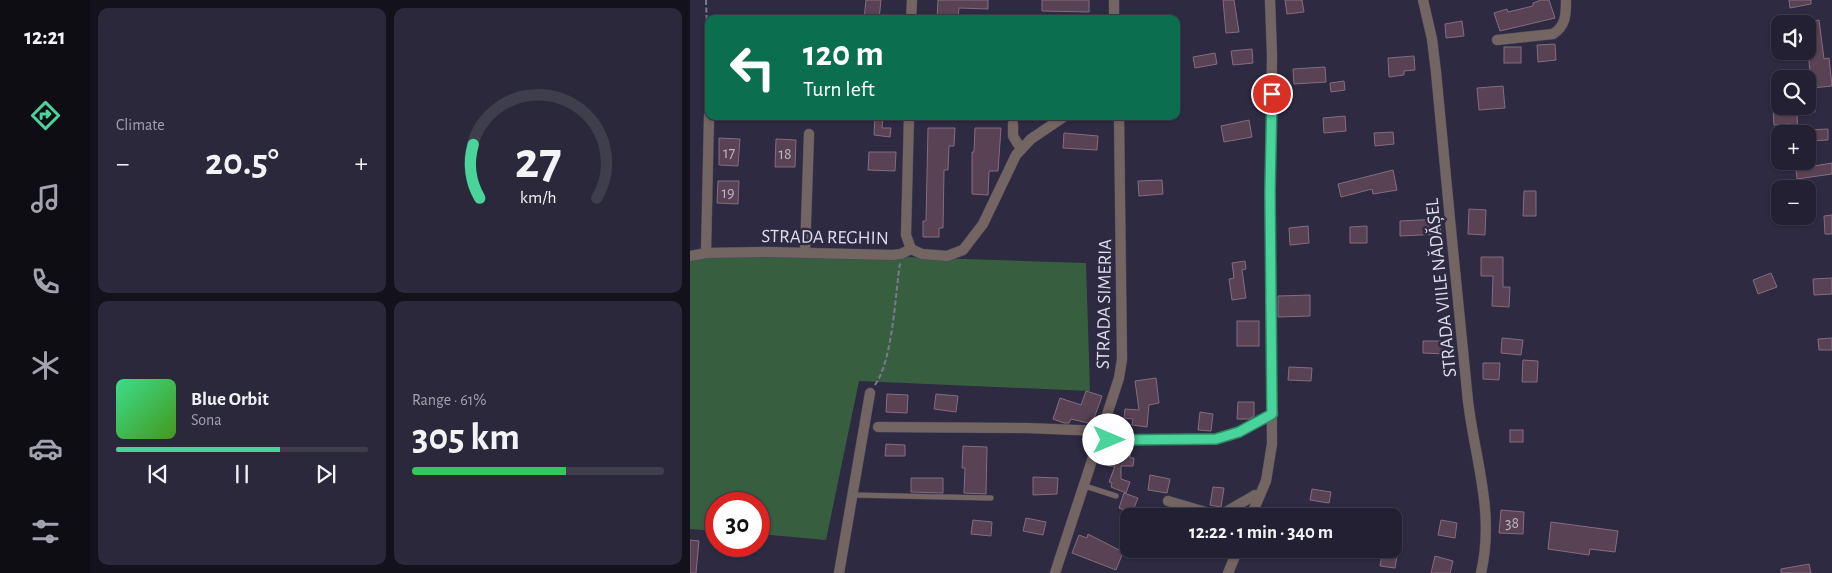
<!DOCTYPE html>
<meta charset="utf-8">
<style>
:root{--surface:#222032;--page:#2a283a;--text:#f1f3f6;--muted:#a2a3ac;--line:#3f3e4d;--accent:#49d49c}
body{margin:0;font-family:"Alegreya Sans",sans-serif;background:var(--page);color:var(--text);height:100vh;display:flex;flex-direction:column;font-size:19px;white-space:nowrap}
*{box-sizing:border-box;margin:0}
p{font-size:16px;color:var(--muted)}
.icon{flex:none;width:28px;height:28px;fill:none;stroke:currentColor;stroke-width:2;stroke-linecap:round;stroke-linejoin:round}
.map{position:relative;flex:1;overflow:hidden}
.panel{display:flex;flex-direction:column;gap:8px;padding:8px;background:#13121c;width:600px}
.panel>*{flex:none}
.hud{position:absolute;left:15px;top:15px;width:475px;height:105px;border-radius:10px;box-shadow:0 1px 4px #0004,0 0 0 1px var(--line);background:#0b6e4f;color:#fff;overflow:hidden}
.controls{position:absolute;left:1081px;top:15px;display:grid;gap:10px}
.controls a{display:grid;place-items:center;width:45px;height:45px;border-radius:10px;background:var(--surface);box-shadow:0 1px 4px #0004,0 0 0 1px var(--line);font-size:25px}
.speed{position:absolute;left:15px;top:492px;display:flex;gap:10px;font-size:25px;font-weight:700;text-align:center}
.speed>*{display:grid;place-content:center;width:65px;height:65px;border-radius:50%;background:var(--surface);box-shadow:0 1px 4px #0004,0 0 0 1px var(--line);line-height:1}
.speed .limit{border:8px solid #d22;background:#fff;color:#111}
.pin{position:absolute;display:grid;place-items:center;width:42px;height:42px;color:#fff;margin:-21px;border:2px solid #fff;border-radius:50%;box-shadow:0 1px 5px #0007}
.me{position:absolute;width:55px;margin:-28px;rotate:90deg;stroke-linejoin:round;filter:drop-shadow(0 0 4px #0008)}
.turn{display:flex;align-items:center;gap:18px;height:105px;padding:0 15px;font-size:22px}
.turn .icon{width:65px;height:65px;stroke-width:2.5}
.turn b{display:block;font-size:35px;line-height:42px}
.big{font-size:38px;font-weight:600;line-height:1.1}
.panel .widget{flex:1;display:flex;flex-direction:column;justify-content:center;gap:8px;min-width:0;padding:0 18px;border-radius:10px;background:var(--page)}
.panel .dial{align-items:center;gap:0}
.dial svg{height:130px;overflow:visible;fill:none;stroke:var(--line);stroke-width:7;stroke-linecap:round;text-anchor:middle}
.dial text{fill:var(--text);stroke:none}
.song{display:flex;align-items:center;gap:15px}
.cover{width:60px;height:60px;border-radius:8px;background:linear-gradient(135deg,hsl(150 70% 55%),hsl(100 70% 35%))}
.played{height:5px;border-radius:2px;background:linear-gradient(90deg,var(--accent) 65%,var(--line) 65%)}
.keys{display:flex;justify-content:space-around;direction:ltr}
.heat{display:flex;justify-content:space-between;align-items:center;font-size:28px;direction:ltr}
.charge{height:8px;border-radius:4px;background:linear-gradient(90deg,#34c759 61%,var(--line) 0)}
.panel .tiles{flex:1;display:grid;gap:8px;grid-template-columns:repeat(2,1fr)}
.trip{position:absolute;left:430px;top:508px;width:282px;height:50px;border-radius:10px;background:var(--surface);box-shadow:0 1px 4px #0004,0 0 0 1px var(--line);font-weight:600;line-height:50px;text-align:center}
main{display:flex;flex:1;min-height:0}
.menu{display:flex;flex-direction:column;width:90px;justify-content:space-around;align-items:center;background:#0e0d14;color:var(--muted)}
.menu .icon{width:35px;height:35px}
.menu .selected{color:var(--accent)}
.menu b{font-size:22px;color:var(--text)}
.map>svg:first-child{display:block}
.green{fill:#375e3f}
.building{fill:#594254;stroke:#856c80}
.lines{fill:none;stroke-linecap:round;stroke-linejoin:round}
.service-casing{stroke:#49475d;stroke-width:6}
.minor-casing{stroke:#49475d;stroke-width:11}
.path{stroke:#7b798d;stroke-width:2;stroke-dasharray:5 2.5;stroke-linecap:butt}
.service{stroke:#736561;stroke-width:5}
.minor{stroke:#736561;stroke-width:10}
.route-casing{stroke:#2f8a65;stroke-width:12}
.route{stroke:#49d49c;stroke-width:9}
.labels{text-anchor:middle;stroke-width:5;stroke-linejoin:round;paint-order:stroke}
.number-label{font-size:16px;fill:#bdb6c7}
.street-label{font-size:19px;fill:#dedded;stroke:#2d2a42}
</style>
<main>
<nav class="menu">
<b>12:21</b>
<svg class="icon selected" aria-label="directions" viewBox="0 0 24 24"><path d="M12 3l9 9-9 9-9-9zM9 14v-3h6M13 9l2 2-2 2"/></svg>
<svg class="icon" aria-label="music" viewBox="0 0 24 24"><path d="M9 18V5l10-2v13"/><circle cx="6" cy="18" r="3"/><circle cx="16" cy="16" r="3"/></svg>
<svg class="icon" aria-label="phone" viewBox="0 0 24 24"><path d="M5 4h4l2 5-3 2q2 4 5 5l2-3 5 2v4C11 20 4 13 5 4z"/></svg>
<svg class="icon" aria-label="climate" viewBox="0 0 24 24"><path d="M12 3v18M4 7l16 10M4 17L20 7"/></svg>
<svg class="icon" aria-label="car" viewBox="0 0 24 24"><path d="M5 17H2v-5l4-1 3-4h7l3 4 3 1v5h-3M9 17h6M6 11h13"/><circle cx="7" cy="17" r="2"/><circle cx="17" cy="17" r="2"/></svg>
<svg class="icon" aria-label="filters" viewBox="0 0 24 24"><path d="M4 7h16M4 17h16"/><circle cx="9" cy="7" r="2"/><circle cx="15" cy="17" r="2"/></svg>
</nav>
<section class="panel">
<div class="tiles">
<div class="widget"><p>Climate</p>
<div class="heat"><a>−</a><b class="big">20.5°</b><a>+</a></div>
</div>
<div class="widget dial"><svg viewBox="0 0 100 80">
<path d="M14 69A42 42 0 1 1 86 69"/>
<path d="M14 69A42 42 0 0 1 10 36" stroke="#49d49c"/>
<text x="50" y="56" font-size="32" font-weight="700">27</text>
<text x="50" y="72" font-size="11">km/h</text>
</svg></div>
<div class="widget">
<div class="song"><i class="cover"></i><div><b>Blue Orbit</b><p>Sona</p></div></div>
<div class="played"></div>
<div class="keys"><svg class="icon" aria-label="previous" viewBox="0 0 24 24"><path d="M18 5L8 12l10 7zM5 5v14"/></svg><svg class="icon" aria-label="pause" viewBox="0 0 24 24"><path d="M8 5v14M16 5v14"/></svg><svg class="icon" aria-label="next" viewBox="0 0 24 24"><path d="M6 5l10 7-10 7zM19 5v14"/></svg></div>
</div>
<div class="widget"><p>Range · 61%</p><b class="big">305 km</b><div class="charge"></div></div>
</div>
</section>
<div class="map">
<svg width="1142" height="573" viewBox="0 0 1142 573">
<rect width="100%" height="100%" fill="#2d2a42"/>
<polygon class="green" points="0,250 396,263 400,391 169,381 136,540 69,534 69,504 26,504 26,531 0,529"/>
<g class="building">
<polygon points="176,0 191,0 189,19 174,19"/>
<polygon points="248,0 298,0 298,9 269,8 268,19 247,19"/>
<polygon points="352,0 399,0 399,12 352,11"/>
<polygon points="533,0 544,0 549,32 536,33"/>
<polygon points="595,0 612,0 614,12 597,14"/>
<polygon points="851,0 859,0 865,18 810,31 804,13 817,9 818,12 843,6 843,3"/>
<polygon points="1099,0 1121,0 1121,4 1100,8"/>
<polygon points="1129,20 1134,59 1139,58 1142,86 1122,88 1118,53 1118,22"/>
<polygon points="772,21 774,36 756,38 755,24"/>
<polygon points="1090,26 1090,55 1085,55 1081,27"/>
<polygon points="865,44 866,60 848,62 847,45"/>
<rect x="814" y="47" width="17" height="16"/>
<polygon points="562,49 563,63 543,65 541,51"/>
<polygon points="525,53 527,64 505,68 503,57"/>
<polygon points="724,56 725,70 714,71 714,75 699,77 698,58"/>
<polygon points="635,67 636,82 604,84 603,69"/>
<polygon points="654,81 655,90 641,92 640,83"/>
<polygon points="813,86 815,108 789,110 787,88"/>
<polygon points="1090,93 1090,106 1125,106 1125,112 1107,114 1108,134 1100,134 1100,124 1084,125 1082,94"/>
<polygon points="185,116 193,117 192,128 201,128 200,137 184,135"/>
<polygon points="655,116 656,131 634,133 633,118"/>
<polygon points="559,120 562,137 534,142 531,126"/>
<polygon points="238,128 265,128 264,146 259,146 258,170 254,170 253,228 249,228 249,237 233,237 233,221 236,221"/>
<polygon points="285,128 311,128 308,171 299,171 298,195 282,194 282,152 284,152"/>
<polygon points="1138,129 1138,140 1118,141 1118,130"/>
<polygon points="703,132 704,144 685,146 684,133"/>
<polygon points="374,133 408,136 407,150 373,148"/>
<polygon points="29,138 50,139 48,166 29,165"/>
<polygon points="86,139 106,140 105,167 85,167"/>
<polygon points="179,152 206,152 205,171 178,170"/>
<polygon points="1142,163 1142,174 1107,179 1106,169"/>
<polygon points="703,170 707,190 683,194 682,189 651,197 648,184"/>
<polygon points="472,180 473,194 449,196 448,181"/>
<polygon points="28,181 49,181 48,204 27,203"/>
<polygon points="834,191 846,191 846,216 833,216"/>
<polygon points="779,209 796,210 795,235 778,234"/>
<polygon points="1142,215 1142,234 1135,234 1134,216"/>
<polygon points="750,219 751,234 710,236 710,221"/>
<polygon points="618,226 619,243 600,245 599,228"/>
<polygon points="677,226 677,243 660,243 660,227"/>
<polygon points="791,257 813,257 813,287 820,287 819,307 802,306 803,276 791,276"/>
<polygon points="555,261 556,269 552,270 556,298 542,300 539,279 544,278 542,263"/>
<polygon points="1081,273 1087,287 1068,294 1063,280"/>
<polygon points="1142,278 1142,294 1124,295 1123,279"/>
<polygon points="620,295 620,316 588,317 588,296"/>
<rect x="547" y="321" width="22" height="25"/>
<polygon points="812,338 833,340 831,355 811,353"/>
<polygon points="1142,338 1142,350 1129,350 1128,339"/>
<polygon points="733,341 757,341 756,354 733,353"/>
<polygon points="833,360 848,361 847,382 832,382"/>
<polygon points="793,363 810,363 809,380 793,379"/>
<polygon points="599,367 622,368 621,381 598,380"/>
<polygon points="466,378 469,403 459,405 457,427 442,425 443,419 434,418 435,409 449,410 445,381"/>
<polygon points="396,391 412,396 402,424 381,419 379,423 374,423 363,419 370,398 391,405"/>
<polygon points="197,394 218,395 217,413 196,412"/>
<polygon points="246,394 268,396 266,412 244,409"/>
<polygon points="548,402 564,402 564,416 559,419 547,419"/>
<polygon points="510,412 523,414 521,431 508,430"/>
<rect x="820" y="430" width="13" height="12"/>
<polygon points="196,444 215,445 215,456 195,456"/>
<polygon points="273,446 297,447 296,494 274,493 275,468 272,468"/>
<polygon points="424,447 440,448 440,458 444,458 443,466 431,466 431,479 440,482 436,493 421,487 422,483 419,482 425,466 419,466 419,457 423,457"/>
<polygon points="460,475 480,479 477,493 458,490"/>
<polygon points="343,477 368,478 367,494 343,495"/>
<polygon points="221,478 253,478 253,493 221,492"/>
<polygon points="523,487 534,488 531,507 520,505"/>
<polygon points="622,489 641,492 639,503 620,500"/>
<polygon points="434,493 448,498 442,513 429,508"/>
<polygon points="811,510 834,512 833,534 809,533"/>
<polygon points="336,518 356,522 353,535 333,531"/>
<polygon points="283,520 302,522 301,536 281,534"/>
<polygon points="751,520 767,523 765,538 748,535"/>
<polygon points="861,522 928,531 925,552 900,549 899,555 858,549"/>
<polygon points="398,534 433,552 426,570 382,553 389,535 397,538"/>
<polygon points="0,540 9,541 6,573 0,573"/>
<polygon points="693,549 708,550 705,568 690,566"/>
<polygon points="745,556 763,561 760,573 741,573"/>
<polygon points="1119,564 1121,573 1091,573 1091,569"/>
</g>
<g class="lines">
<defs>
<g id="service">
<polyline points="395,486 426,496"/>
<polyline points="163,495 301,498"/>
</g>
<g id="minor">
<polyline points="424,0 424,19"/>
<path d="M733,0l9,39 4,33c10,110 21,219 32,329 7,59 27,111 13,172"/>
<polyline points="221,19 222,0"/>
<path d="M807,40l56,-6c13,-8 13,-20 13,-34"/>
<polyline points="219,116 216,235 221,249"/>
<polyline points="323,124 323,136 331,149"/>
<polyline points="221,249 232,254 257,256 273,250 293,224 326,155 341,139 375,116"/>
<polyline points="16,253 19,116"/>
<polyline points="115,253 119,134"/>
<polyline points="0,256 16,253 78,252 203,255 211,254 221,249"/>
<polyline points="188,427 337,428 411,431"/>
<polyline points="409,438 419,440 525,439 549,432 583,414"/>
<polyline points="478,501 529,516 565,495 569,496"/>
<polyline points="561,516 576,481 582,444 580,191 582,55 580,0"/>
<polyline points="149,573 180,393"/>
<polyline points="365,573 429,378 432,359 429,116"/>
<polyline points="538,573 548,549"/>
</g>
</defs>
<use href="#service" class="service-casing"/>
<use href="#minor" class="minor-casing"/>
<g class="path">
<polyline points="16,0 19,84"/>
<path d="M185,385c18,-26 20,-89 25,-122"/>
</g>
<use href="#service" class="service"/>
<use href="#minor" class="minor"/>
</g>
<g class="lines">
<defs>
<polyline id="route" points="419,440 526,439 549,432 582,414 580,191 582,94"/>
</defs>
<use href="#route" class="route-casing"/>
<use href="#route" class="route"/>
</g>
<g class="labels">
<g class="number-label">
<text x="39" y="158">17</text>
<text x="95" y="159">18</text>
<text x="38" y="198">19</text>
<text x="822" y="528">38</text>
</g>
<g class="street-label">
<text transform="translate(135 236) rotate(1)" y="7">STRADA REGHIN</text>
<text transform="translate(750 288) rotate(-96)" y="7">STRADA VIILE NĂDĂȘEL</text>
<text transform="translate(413 304) rotate(-89)" y="7">STRADA SIMERIA</text>
</g>
</g>
</svg>
<div class="controls">
<a><svg class="icon" aria-label="sound" viewBox="0 0 24 24"><path d="M4 9h4l5-4v14l-5-4H4zM17 9q2 3 0 6"/></svg></a>
<a><svg class="icon" aria-label="search" viewBox="0 0 24 24"><circle cx="10" cy="10" r="6"/><path d="M15 15l6 6"/></svg></a>
<a>+</a>
<a>−</a>
</div>
<div class="speed"><div class="limit">30</div></div>
<div class="pin" style="left:582px;top:94px;background:#d93025"><svg class="icon" aria-label="arrive" viewBox="0 0 24 24"><path d="M6 21V4h12l-3 4 3 4H6"/></svg></div>
<svg class="me" style="left:419px;top:440px" viewBox="-20 -20 40 40"><circle r="19" fill="#fff"/><path d="M0-13L10 11 0 6-10 11z" fill="#49d49c"/></svg>
<div class="trip">12:22 · 1 min · 340 m</div>
<div class="hud">
<div class="turn"><svg class="icon" aria-label="left" viewBox="0 0 24 24"><path d="M17 20v-9H6M10 6l-5 5 5 5"/></svg><div><b>120 m</b>Turn left</div></div>
</div>
</div>
</main>
